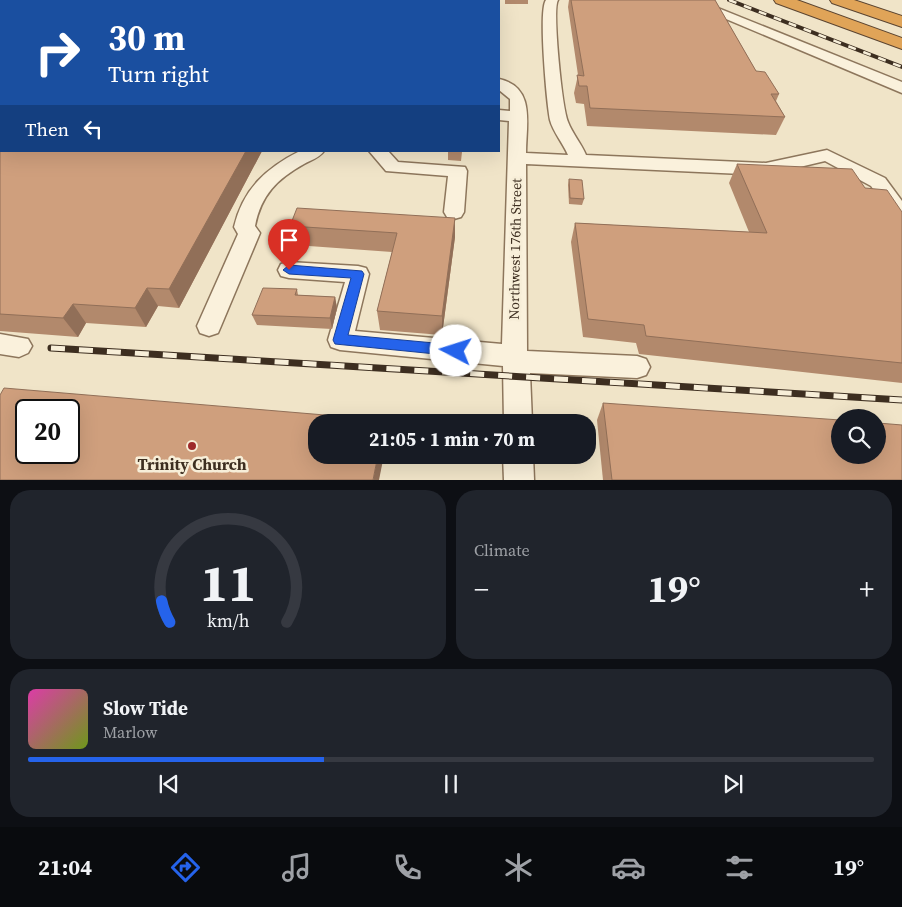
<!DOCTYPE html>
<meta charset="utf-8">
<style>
:root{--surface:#171b24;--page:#20242c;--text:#f1f3f6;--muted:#9ea1a6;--line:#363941;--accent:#2563eb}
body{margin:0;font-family:"Source Serif 4",serif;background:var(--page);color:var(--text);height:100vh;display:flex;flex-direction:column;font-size:19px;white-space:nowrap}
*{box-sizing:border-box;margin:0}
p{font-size:16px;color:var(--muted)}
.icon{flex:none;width:28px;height:28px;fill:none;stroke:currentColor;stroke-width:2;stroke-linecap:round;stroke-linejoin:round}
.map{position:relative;height:480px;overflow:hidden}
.details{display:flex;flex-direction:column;gap:10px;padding:10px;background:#0d0f14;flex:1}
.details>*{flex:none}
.guide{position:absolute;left:0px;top:0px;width:500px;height:152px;box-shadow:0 5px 20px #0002;background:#1a4fa0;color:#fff;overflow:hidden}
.buttons{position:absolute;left:831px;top:409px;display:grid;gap:10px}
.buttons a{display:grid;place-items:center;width:55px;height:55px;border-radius:50%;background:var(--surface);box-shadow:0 5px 20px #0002;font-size:25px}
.speed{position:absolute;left:15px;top:399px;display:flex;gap:10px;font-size:25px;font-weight:700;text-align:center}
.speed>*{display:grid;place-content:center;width:65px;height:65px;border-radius:50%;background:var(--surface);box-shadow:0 5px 20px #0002;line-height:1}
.speed .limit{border:2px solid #111;border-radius:8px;background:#fff;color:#111}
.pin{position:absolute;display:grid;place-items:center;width:42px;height:42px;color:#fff;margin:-51px -21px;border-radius:50% 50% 50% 0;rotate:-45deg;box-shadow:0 0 5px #0007}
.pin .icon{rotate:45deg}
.me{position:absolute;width:55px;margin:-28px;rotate:275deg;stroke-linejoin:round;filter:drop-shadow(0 0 4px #0008)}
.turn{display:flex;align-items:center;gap:18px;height:105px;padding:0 25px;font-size:22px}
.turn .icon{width:65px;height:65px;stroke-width:2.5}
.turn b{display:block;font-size:35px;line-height:42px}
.then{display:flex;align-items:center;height:48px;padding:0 25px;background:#0003;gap:10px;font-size:19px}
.big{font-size:38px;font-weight:700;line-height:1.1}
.details .tile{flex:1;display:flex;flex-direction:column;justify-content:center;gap:8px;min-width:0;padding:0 18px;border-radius:20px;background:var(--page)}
.details .dial{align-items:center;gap:0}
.dial svg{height:130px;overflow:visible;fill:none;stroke:var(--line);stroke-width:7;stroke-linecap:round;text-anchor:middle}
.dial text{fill:var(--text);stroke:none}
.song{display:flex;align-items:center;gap:15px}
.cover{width:60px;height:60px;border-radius:8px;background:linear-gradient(135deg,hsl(320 70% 55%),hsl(80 70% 35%))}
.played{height:5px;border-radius:2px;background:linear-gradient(90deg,var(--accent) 35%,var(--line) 35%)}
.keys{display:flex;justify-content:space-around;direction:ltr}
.heat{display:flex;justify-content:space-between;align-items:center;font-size:28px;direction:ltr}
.details .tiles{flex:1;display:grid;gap:10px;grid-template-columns:1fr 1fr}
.tile:last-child{grid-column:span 2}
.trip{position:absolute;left:308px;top:414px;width:288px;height:50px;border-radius:20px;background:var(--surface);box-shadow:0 5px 20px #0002;font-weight:700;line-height:50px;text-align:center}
.menu{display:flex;height:80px;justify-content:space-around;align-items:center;background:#090b0e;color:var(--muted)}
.menu .icon{width:35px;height:35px}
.menu .current{color:var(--accent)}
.menu b{font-size:22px;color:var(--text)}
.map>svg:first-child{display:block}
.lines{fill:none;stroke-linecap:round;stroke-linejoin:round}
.minor-casing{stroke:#8d765c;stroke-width:3}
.highway-casing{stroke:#5b4430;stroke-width:2}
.minor{fill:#faf1dc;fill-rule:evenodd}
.highway{fill:#e0a458;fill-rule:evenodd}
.rail-far1-casing{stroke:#3d2e20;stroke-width:4}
.rail-casing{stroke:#3d2e20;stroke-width:7}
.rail-far1{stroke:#f7eed8;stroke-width:2.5;stroke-dasharray:8;stroke-linecap:butt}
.rail{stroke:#f7eed8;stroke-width:5;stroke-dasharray:14;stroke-linecap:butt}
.wall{fill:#b2896c}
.shaded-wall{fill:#916f58}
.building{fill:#cf9f7d;stroke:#916f58;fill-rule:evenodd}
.route{fill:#2563eb;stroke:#184099}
.poi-dot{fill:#9e2a2b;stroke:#f7eed8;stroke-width:2}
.labels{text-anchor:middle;stroke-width:5;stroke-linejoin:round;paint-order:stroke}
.street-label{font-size:14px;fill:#3d2e20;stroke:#f7eed8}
.near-poi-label{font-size:16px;font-weight:bold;fill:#3d2e20;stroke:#f7eed8}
</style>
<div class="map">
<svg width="902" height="480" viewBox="0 0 902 480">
<rect width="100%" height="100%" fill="#f0e4c8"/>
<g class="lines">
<defs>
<g id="minor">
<polygon points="0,0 7,0 0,4"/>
<polygon points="12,0 49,0 48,1"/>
<path d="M546,0h12c-6,9 4,108 10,122 4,11 13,21 18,33l180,8 61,-13 58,28 17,23v21l-7,-2 -24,-34 -46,-25 -59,14 -240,-11 1,187 110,5 9,3 4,8 -4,8 -9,3 -107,-5 2,49h-28l-1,-56 -163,-16 -9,-3 -3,-7 17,-58 -56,-4 -8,-2 -3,-6 3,-6 8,-2 69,4 8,2 3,6 -14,57 147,13 7,-223 -10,-1v-10l11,1v-12l-11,-9v-11c37,8 27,45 27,74l42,2c-5,-12 -15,-23 -18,-35 -3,-16 -12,-110 -4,-120z"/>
<polygon points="681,0 698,0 902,82 902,93"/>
<polygon points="1,86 1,96 0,97 0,87"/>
<path d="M300,151h24c-5,7 -13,9 -20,13 -27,15 -43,31 -49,62l5,7 -39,93 -3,7 -9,3 -9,-3 -3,-7 41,-92 -4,-7c9,-38 32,-59 66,-76z"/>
<polygon points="369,151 388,151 398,162 465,167 467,171 464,212 461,217 454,219 447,217 444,212 448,176 386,171"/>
<polygon points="0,334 28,339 32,346 28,353 19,357 0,354"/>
<polygon points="503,455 533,455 534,480 504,480"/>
</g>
<g id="highway">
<polygon points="774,0 797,0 902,38 902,49 776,3"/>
<polygon points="830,0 854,0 902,16 902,27 832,3"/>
</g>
</defs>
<use href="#minor" class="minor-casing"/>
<use href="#highway" class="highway-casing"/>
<use href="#minor" class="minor"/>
<use href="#highway" class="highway"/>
<defs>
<polyline id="rail-far1" points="729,0 902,67"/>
<polyline id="rail" points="51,348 902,400"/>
</defs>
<use href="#rail-far1" class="rail-far1-casing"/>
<use href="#rail" class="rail-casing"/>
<use href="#rail-far1" class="rail-far1"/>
<use href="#rail" class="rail"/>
</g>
<g class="wall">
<polygon points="60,0 219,0 218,1 61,1"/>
<rect x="505" y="0" width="23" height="4"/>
<polygon points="569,0 715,0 756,71 779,94 776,101 785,117 776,135 587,126 584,104 576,103 574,93 578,75 568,7"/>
<polygon points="0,99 1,151 262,151 179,308 158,306 146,327 86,323 78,337 0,331"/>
<polygon points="447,151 469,151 469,152 462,152 461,161 448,160 448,151"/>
<polygon points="737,164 865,188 902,212 902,383 639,354 636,343 583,337 571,242 575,223 749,232 729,183"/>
<polygon points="569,179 584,199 582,205 569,204 568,185"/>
<polygon points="455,218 455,237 442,335 380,330 377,311 392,252 295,245 290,226"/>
<polygon points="297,289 298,295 335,297 337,308 332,329 257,325 252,315"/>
<polygon points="603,403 902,480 603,480 597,420"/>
</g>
<g class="shaded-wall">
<polygon points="200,0 219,0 218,1 199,1"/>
<polygon points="246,151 262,151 179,308 169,289"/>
<polygon points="455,218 455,237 442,335 442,316"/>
<polygon points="147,288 158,306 146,327 135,308"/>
<polygon points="335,297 337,308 332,329 330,318"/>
<polygon points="73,304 86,323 78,337 63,318"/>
<polygon points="378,455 384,455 379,480 373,480"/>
</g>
<g class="building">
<polygon points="89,0 200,0 199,1 87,1"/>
<polygon points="571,0 715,0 756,71 765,72 779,94 771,94 785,117 590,108 587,86 579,86 577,75 584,76"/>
<polygon points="1,98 1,151 246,151 169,289 147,288 135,308 73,304 63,318 0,314 0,99"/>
<polygon points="737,164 852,169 865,188 887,190 902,212 902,363 646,336 644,325 588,319 575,223 767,233"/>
<polygon points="569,179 582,180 584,199 570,198"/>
<polygon points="297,208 455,218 442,316 377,311 397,233 290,226"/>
<polygon points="263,288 297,289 295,295 335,297 330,318 252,315"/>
<path d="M4,388l380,32v2h-68v33h62l-5,25h-373v-85zM26,410h43v42h-43z"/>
<polygon points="603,403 840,420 840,455 878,455 878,423 902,425 902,480 612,480"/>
</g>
<polygon class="route" points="289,265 362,271 364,274 348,335 456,345 461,347 463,351 461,355 456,356 335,344 333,340 351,278 289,274 283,270"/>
<circle class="poi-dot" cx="192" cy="446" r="5"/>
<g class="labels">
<g class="street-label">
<text transform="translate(515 249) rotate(-89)" y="5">Northwest 176th Street</text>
</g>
<g class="near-poi-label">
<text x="192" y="470">Trinity Church</text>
</g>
</g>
</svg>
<div class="buttons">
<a><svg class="icon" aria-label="search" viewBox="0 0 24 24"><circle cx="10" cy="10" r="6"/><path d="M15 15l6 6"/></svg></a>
</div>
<div class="speed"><div class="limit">20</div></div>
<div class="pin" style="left:289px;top:270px;background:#d93025"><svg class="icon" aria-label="arrive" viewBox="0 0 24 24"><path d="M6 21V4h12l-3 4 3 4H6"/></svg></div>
<svg class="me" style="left:456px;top:351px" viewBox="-20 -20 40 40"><circle r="19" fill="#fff"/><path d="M0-13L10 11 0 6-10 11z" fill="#2563eb"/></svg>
<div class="trip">21:05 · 1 min · 70 m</div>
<div class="guide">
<div class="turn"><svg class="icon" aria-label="right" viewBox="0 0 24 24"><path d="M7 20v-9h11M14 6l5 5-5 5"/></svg><div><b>30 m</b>Turn right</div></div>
<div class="then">Then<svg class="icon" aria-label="left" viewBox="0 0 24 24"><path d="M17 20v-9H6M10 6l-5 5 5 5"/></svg></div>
</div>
</div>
<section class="details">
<div class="tiles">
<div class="tile dial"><svg viewBox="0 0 100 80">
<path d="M14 69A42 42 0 1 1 86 69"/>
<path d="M14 69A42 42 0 0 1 9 56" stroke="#2563eb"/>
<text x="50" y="56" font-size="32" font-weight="700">11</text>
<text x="50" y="72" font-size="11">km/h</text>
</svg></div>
<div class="tile"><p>Climate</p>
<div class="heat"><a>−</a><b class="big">19°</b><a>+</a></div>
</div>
<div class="tile">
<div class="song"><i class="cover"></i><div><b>Slow Tide</b><p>Marlow</p></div></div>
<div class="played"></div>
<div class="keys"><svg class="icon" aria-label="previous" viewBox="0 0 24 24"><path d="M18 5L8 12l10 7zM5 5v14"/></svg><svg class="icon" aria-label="pause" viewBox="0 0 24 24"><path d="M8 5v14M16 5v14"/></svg><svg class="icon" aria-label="next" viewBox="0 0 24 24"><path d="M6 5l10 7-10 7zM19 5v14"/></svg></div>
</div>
</div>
</section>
<nav class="menu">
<b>21:04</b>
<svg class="icon current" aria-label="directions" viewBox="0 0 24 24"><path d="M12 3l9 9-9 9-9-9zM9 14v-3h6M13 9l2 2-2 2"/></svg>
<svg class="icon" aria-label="music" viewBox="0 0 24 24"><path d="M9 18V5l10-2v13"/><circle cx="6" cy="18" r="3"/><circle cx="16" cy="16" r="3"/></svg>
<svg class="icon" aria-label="phone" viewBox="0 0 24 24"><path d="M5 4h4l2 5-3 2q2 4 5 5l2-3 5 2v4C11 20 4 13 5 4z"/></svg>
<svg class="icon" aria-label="climate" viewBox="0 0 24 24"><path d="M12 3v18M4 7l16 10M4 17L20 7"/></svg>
<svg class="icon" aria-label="car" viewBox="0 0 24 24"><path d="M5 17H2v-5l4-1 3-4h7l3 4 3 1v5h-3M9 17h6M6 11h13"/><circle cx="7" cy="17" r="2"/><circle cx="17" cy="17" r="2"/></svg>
<svg class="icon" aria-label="filters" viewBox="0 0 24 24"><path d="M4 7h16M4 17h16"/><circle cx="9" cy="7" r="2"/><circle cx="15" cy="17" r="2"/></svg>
<b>19°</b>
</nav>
